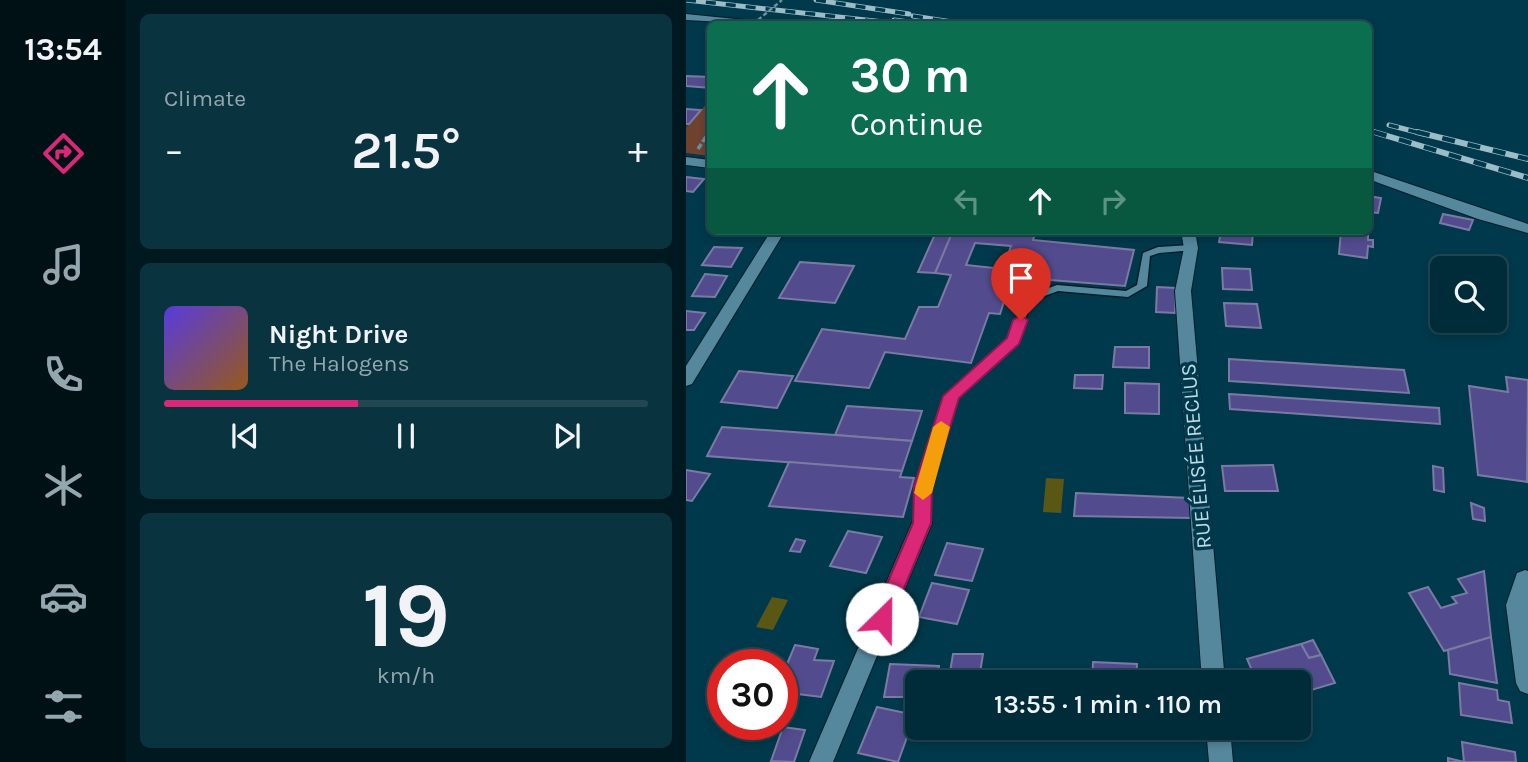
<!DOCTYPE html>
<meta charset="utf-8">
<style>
:root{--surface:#002b38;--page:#0a3340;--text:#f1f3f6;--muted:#95a7ae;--line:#224753;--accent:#db2777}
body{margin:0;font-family:Karla,sans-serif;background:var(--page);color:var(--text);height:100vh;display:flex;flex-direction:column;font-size:26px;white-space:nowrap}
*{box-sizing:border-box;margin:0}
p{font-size:23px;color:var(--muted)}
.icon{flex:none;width:38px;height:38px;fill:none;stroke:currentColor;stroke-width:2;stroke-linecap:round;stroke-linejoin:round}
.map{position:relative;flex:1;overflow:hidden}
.sheet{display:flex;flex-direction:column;gap:14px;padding:14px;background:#00181f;width:560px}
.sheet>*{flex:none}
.guide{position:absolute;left:21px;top:21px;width:665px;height:214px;border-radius:10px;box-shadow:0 4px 10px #0003,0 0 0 2px var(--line);background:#0b6e4f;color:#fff;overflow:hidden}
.controls{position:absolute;left:744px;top:256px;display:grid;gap:14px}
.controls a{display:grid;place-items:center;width:77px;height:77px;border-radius:10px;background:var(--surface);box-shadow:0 4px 10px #0003,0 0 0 2px var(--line);font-size:35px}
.speed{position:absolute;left:21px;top:649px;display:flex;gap:14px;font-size:35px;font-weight:700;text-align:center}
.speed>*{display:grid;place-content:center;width:91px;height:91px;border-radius:50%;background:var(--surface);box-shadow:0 4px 10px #0003,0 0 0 2px var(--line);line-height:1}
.speed .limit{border:10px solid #d22;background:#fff;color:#111}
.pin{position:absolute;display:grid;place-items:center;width:60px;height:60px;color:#fff;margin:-72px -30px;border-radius:50% 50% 50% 0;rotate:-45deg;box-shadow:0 0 7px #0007}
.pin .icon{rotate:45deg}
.me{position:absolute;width:77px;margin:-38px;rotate:23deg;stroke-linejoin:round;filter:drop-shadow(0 0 5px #0008)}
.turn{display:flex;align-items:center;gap:24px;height:147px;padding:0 28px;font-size:32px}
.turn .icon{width:91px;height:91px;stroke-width:2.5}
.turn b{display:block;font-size:49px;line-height:60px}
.lanes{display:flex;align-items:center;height:66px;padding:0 28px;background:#0003;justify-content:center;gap:35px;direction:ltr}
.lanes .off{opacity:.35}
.big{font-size:52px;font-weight:600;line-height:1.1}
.sheet .tile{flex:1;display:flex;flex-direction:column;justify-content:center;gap:10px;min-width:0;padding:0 24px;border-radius:10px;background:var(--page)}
.sheet .dial{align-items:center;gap:0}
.dial b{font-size:91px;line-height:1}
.song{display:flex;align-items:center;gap:21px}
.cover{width:84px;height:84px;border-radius:10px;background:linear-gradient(135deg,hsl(250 70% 55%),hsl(30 70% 35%))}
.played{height:7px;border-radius:4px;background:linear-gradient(90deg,var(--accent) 40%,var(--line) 40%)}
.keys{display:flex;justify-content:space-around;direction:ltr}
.heat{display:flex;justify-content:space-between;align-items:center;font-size:38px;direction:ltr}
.trip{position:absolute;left:219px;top:670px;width:406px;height:70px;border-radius:10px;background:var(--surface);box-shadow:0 4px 10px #0003,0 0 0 2px var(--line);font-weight:600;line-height:70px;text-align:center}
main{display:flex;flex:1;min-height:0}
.tab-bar{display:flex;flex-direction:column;width:126px;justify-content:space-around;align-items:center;background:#001116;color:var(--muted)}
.tab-bar .icon{width:49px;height:49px}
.tab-bar .active{color:var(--accent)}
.tab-bar b{font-size:32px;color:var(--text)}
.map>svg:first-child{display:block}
.green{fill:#6e422e}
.water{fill:#5a5614}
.building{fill:#524c8e;stroke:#7b7aa3;stroke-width:2;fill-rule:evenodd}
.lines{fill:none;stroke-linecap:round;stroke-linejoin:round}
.lane-casing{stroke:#041e28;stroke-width:3}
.street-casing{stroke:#041e28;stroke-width:2}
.secondary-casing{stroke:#041e28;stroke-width:2}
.path-far1{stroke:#68909e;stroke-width:2.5;stroke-dasharray:4.5 2.5;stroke-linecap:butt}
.path{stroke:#68909e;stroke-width:3.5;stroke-dasharray:6 2.5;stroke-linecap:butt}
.lane{fill:#56889d;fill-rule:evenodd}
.street{fill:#56889d;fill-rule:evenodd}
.secondary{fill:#56889d;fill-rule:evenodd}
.rail-far1-casing{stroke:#9cbcc8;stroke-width:5}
.rail-casing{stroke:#9cbcc8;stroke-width:6}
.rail-far1{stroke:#00394b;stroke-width:3.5;stroke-dasharray:10;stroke-linecap:butt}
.rail{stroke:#00394b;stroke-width:4.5;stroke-dasharray:13;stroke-linecap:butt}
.path-bridge{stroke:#68909e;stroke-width:2.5;stroke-dasharray:4.5 2.5;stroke-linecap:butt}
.route{fill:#db2777;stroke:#8e194d;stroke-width:2}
.slow{fill:#f59e0b}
.labels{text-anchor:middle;stroke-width:7;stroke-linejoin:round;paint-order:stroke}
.street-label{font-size:21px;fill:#c1dbe5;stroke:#00394b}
</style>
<main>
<nav class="tab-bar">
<b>13:54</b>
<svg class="icon active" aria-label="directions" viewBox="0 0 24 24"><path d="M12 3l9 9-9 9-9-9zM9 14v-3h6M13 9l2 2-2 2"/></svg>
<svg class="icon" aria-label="music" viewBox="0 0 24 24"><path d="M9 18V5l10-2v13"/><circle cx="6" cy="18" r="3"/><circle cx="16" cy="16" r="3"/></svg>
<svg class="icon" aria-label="phone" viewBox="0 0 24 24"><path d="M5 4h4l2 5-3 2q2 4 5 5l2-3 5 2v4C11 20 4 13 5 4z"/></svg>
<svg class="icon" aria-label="climate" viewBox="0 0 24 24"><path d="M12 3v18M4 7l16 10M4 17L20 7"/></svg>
<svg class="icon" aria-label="car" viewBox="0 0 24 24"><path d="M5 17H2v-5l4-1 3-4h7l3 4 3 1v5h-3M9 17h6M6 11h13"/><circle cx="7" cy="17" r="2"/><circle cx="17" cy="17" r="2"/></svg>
<svg class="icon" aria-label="filters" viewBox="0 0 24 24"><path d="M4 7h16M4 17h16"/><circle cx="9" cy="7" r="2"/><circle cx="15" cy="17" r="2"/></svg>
</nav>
<section class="sheet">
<div class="tile"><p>Climate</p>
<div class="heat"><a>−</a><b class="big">21.5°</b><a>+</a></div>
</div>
<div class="tile">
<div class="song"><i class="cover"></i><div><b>Night Drive</b><p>The Halogens</p></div></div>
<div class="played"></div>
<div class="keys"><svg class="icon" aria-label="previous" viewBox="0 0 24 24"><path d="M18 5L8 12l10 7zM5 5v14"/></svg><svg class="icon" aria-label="pause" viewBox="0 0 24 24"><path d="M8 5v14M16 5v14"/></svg><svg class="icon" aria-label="next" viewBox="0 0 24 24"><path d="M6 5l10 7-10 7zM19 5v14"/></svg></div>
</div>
<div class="tile dial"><b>19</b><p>km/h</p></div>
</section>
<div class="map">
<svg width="842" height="762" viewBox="0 0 842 762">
<rect width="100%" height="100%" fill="#00394b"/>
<polygon class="green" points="24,100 24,156 0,153 0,127"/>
<g class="water">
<polygon points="360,478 378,479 375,513 357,512"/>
<polygon points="86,597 102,600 87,630 70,627"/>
</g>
<g class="building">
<polygon points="0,76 24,77 24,88 0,86"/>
<polygon points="0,109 15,110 3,124 0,124"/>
<polygon points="0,177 18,179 7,192 0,191"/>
<polygon points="682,196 695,198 692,213 682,212"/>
<polygon points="757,214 787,220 783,230 754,223"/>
<path d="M266,231h84l-3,9 101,10 -9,36 -113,-9 -12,37 -11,-1 -18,50 -86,-11 -16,36 -74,-7 27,-52 83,10 14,-32h19l13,-32 -16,-2zM289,243l36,3 -8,23 -37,-4z"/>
<polygon points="535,231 567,231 566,245 533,242"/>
<polygon points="655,231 682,233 682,240 687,240 687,247 682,246 681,258 653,254"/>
<polygon points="250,232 266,233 249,273 232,272"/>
<polygon points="28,247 56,248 45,267 16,265"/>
<polygon points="114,262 168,266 149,303 93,298"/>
<polygon points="536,268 564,269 566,290 537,289"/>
<polygon points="19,274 41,276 29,297 6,296"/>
<polygon points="471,287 490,288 489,313 470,312"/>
<polygon points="538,303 571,304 575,328 540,326"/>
<polygon points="0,311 19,313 8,330 0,330"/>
<polygon points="429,347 463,347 463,368 427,367"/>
<polygon points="543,359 718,370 723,393 543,381"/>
<polygon points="53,371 107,376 91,408 35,402"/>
<polygon points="389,375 417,375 416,389 388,388"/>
<polygon points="820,377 842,380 841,482 792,475 783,386 822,392"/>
<polygon points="439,383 473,384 473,414 439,413"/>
<polygon points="543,394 753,408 754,424 544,409"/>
<polygon points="161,406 236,411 226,441 149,435"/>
<polygon points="36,427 149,435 226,441 216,471 21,456"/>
<polygon points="103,462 216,471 214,477 228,478 217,517 83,506"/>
<polygon points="587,465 592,491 539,491 536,466"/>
<polygon points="747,466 757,468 758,492 748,490"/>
<polygon points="0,470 24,474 6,501 0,500"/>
<polygon points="390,493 504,498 506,518 388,516"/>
<polygon points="785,503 798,508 799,521 787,519"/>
<polygon points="162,531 196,537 180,573 144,566"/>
<polygon points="110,539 119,541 114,552 104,551"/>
<polygon points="261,543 297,549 286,581 249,575"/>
<polygon points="798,571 805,637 758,651 723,593 742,587 755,608 771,603 766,597 781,593 772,579"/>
<polygon points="246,583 283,590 271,624 233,617"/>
<polygon points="805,637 811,683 764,674 762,650"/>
<polygon points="627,640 635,655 623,658 615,644"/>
<polygon points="615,644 623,658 635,655 649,683 612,694 612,682 571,682 561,659"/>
<polygon points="109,645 132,649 128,660 148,661 135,697 96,692 96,676"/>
<polygon points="267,654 297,654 294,673 264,672"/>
<polygon points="407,662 451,664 450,682 406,682"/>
<polygon points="204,664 253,666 250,682 231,682 231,697 198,697"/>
<polygon points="773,683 811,690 812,700 823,702 826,723 775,715"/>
<polygon points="191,707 229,715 212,762 172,753"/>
<polygon points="97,727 119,730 108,762 85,761"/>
<polygon points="776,742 829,752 830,762 762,762 762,758 778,762"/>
</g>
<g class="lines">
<defs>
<polygon id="lane" points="505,245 508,246 509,248 508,250 473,253 464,256 461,286 442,297 372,291 345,301 332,342 270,398 243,486 242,523 240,526 236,528 232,526 230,523 231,486 260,396 323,338 338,297 371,285 440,291 451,285 457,253 472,247"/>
<g id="street">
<polygon points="0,157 24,160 24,168 0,165"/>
<polygon points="85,231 99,231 6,384 0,386 0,366"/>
<polygon points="495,231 509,231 512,248 505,291 539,682 516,682 489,291 498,248"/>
<polygon points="236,515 243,517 246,523 147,762 123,762 226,523 229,517"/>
<polygon points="839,570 842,571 842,694 834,691 830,683 820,605 831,573"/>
<polygon points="520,728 544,728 547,762 523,762"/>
</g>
<g id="secondary">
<polygon points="0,14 69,21 74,24 0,20"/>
<polygon points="682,170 842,224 842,233 792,219 682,179"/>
</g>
</defs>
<use href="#lane" class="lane-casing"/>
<use href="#street" class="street-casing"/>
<use href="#secondary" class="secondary-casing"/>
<g class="path-far1">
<polyline points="85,21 108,24"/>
<polyline points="22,134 24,131"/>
</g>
<polyline class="path" points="12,149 23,132"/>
<use href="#lane" class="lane"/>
<use href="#street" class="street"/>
<use href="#secondary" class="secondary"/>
<defs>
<g id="rail-far1">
<polyline points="0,0 216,24"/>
<polyline points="130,0 223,14"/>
<polyline points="227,16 279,24"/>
<polyline points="208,20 238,24"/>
<polyline points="703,125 738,134"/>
<polyline points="682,130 694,134"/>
</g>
<g id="rail">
<polyline points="688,132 842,178"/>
<polyline points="731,132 842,159"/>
</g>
</defs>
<use href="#rail-far1" class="rail-far1-casing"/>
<use href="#rail" class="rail-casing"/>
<use href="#rail-far1" class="rail-far1"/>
<use href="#rail" class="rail"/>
<polyline class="path-bridge" points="72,20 96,0"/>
</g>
<polygon class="route" points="335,315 342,320 333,344 273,398 246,486 245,523 203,625 196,628 189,625 186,619 227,523 228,486 257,396 321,338 327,320"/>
<polygon class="slow" points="255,421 264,427 246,493 237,500 228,493 247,427"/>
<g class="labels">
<g class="street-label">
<text transform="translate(510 456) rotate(-95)" y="7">RUE ÉLISÉE RECLUS</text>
</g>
</g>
</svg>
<div class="controls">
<a><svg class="icon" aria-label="search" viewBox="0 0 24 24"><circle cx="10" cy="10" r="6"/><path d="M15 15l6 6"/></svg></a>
</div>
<div class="speed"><div class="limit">30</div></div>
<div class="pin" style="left:335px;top:320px;background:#d93025"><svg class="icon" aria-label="arrive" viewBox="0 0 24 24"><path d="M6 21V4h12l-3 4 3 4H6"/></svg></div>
<svg class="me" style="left:196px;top:619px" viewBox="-20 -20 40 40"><circle r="19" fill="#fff"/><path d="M0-13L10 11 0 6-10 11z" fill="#db2777"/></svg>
<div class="trip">13:55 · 1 min · 110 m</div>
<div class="guide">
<div class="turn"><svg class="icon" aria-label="ahead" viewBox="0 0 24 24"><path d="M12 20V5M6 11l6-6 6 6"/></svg><div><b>30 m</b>Continue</div></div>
<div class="lanes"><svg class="icon off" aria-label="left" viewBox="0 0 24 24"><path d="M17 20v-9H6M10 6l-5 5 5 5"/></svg><svg class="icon" aria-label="ahead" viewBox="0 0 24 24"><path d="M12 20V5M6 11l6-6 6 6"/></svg><svg class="icon off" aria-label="right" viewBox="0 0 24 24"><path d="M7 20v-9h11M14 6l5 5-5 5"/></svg></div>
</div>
</div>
</main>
